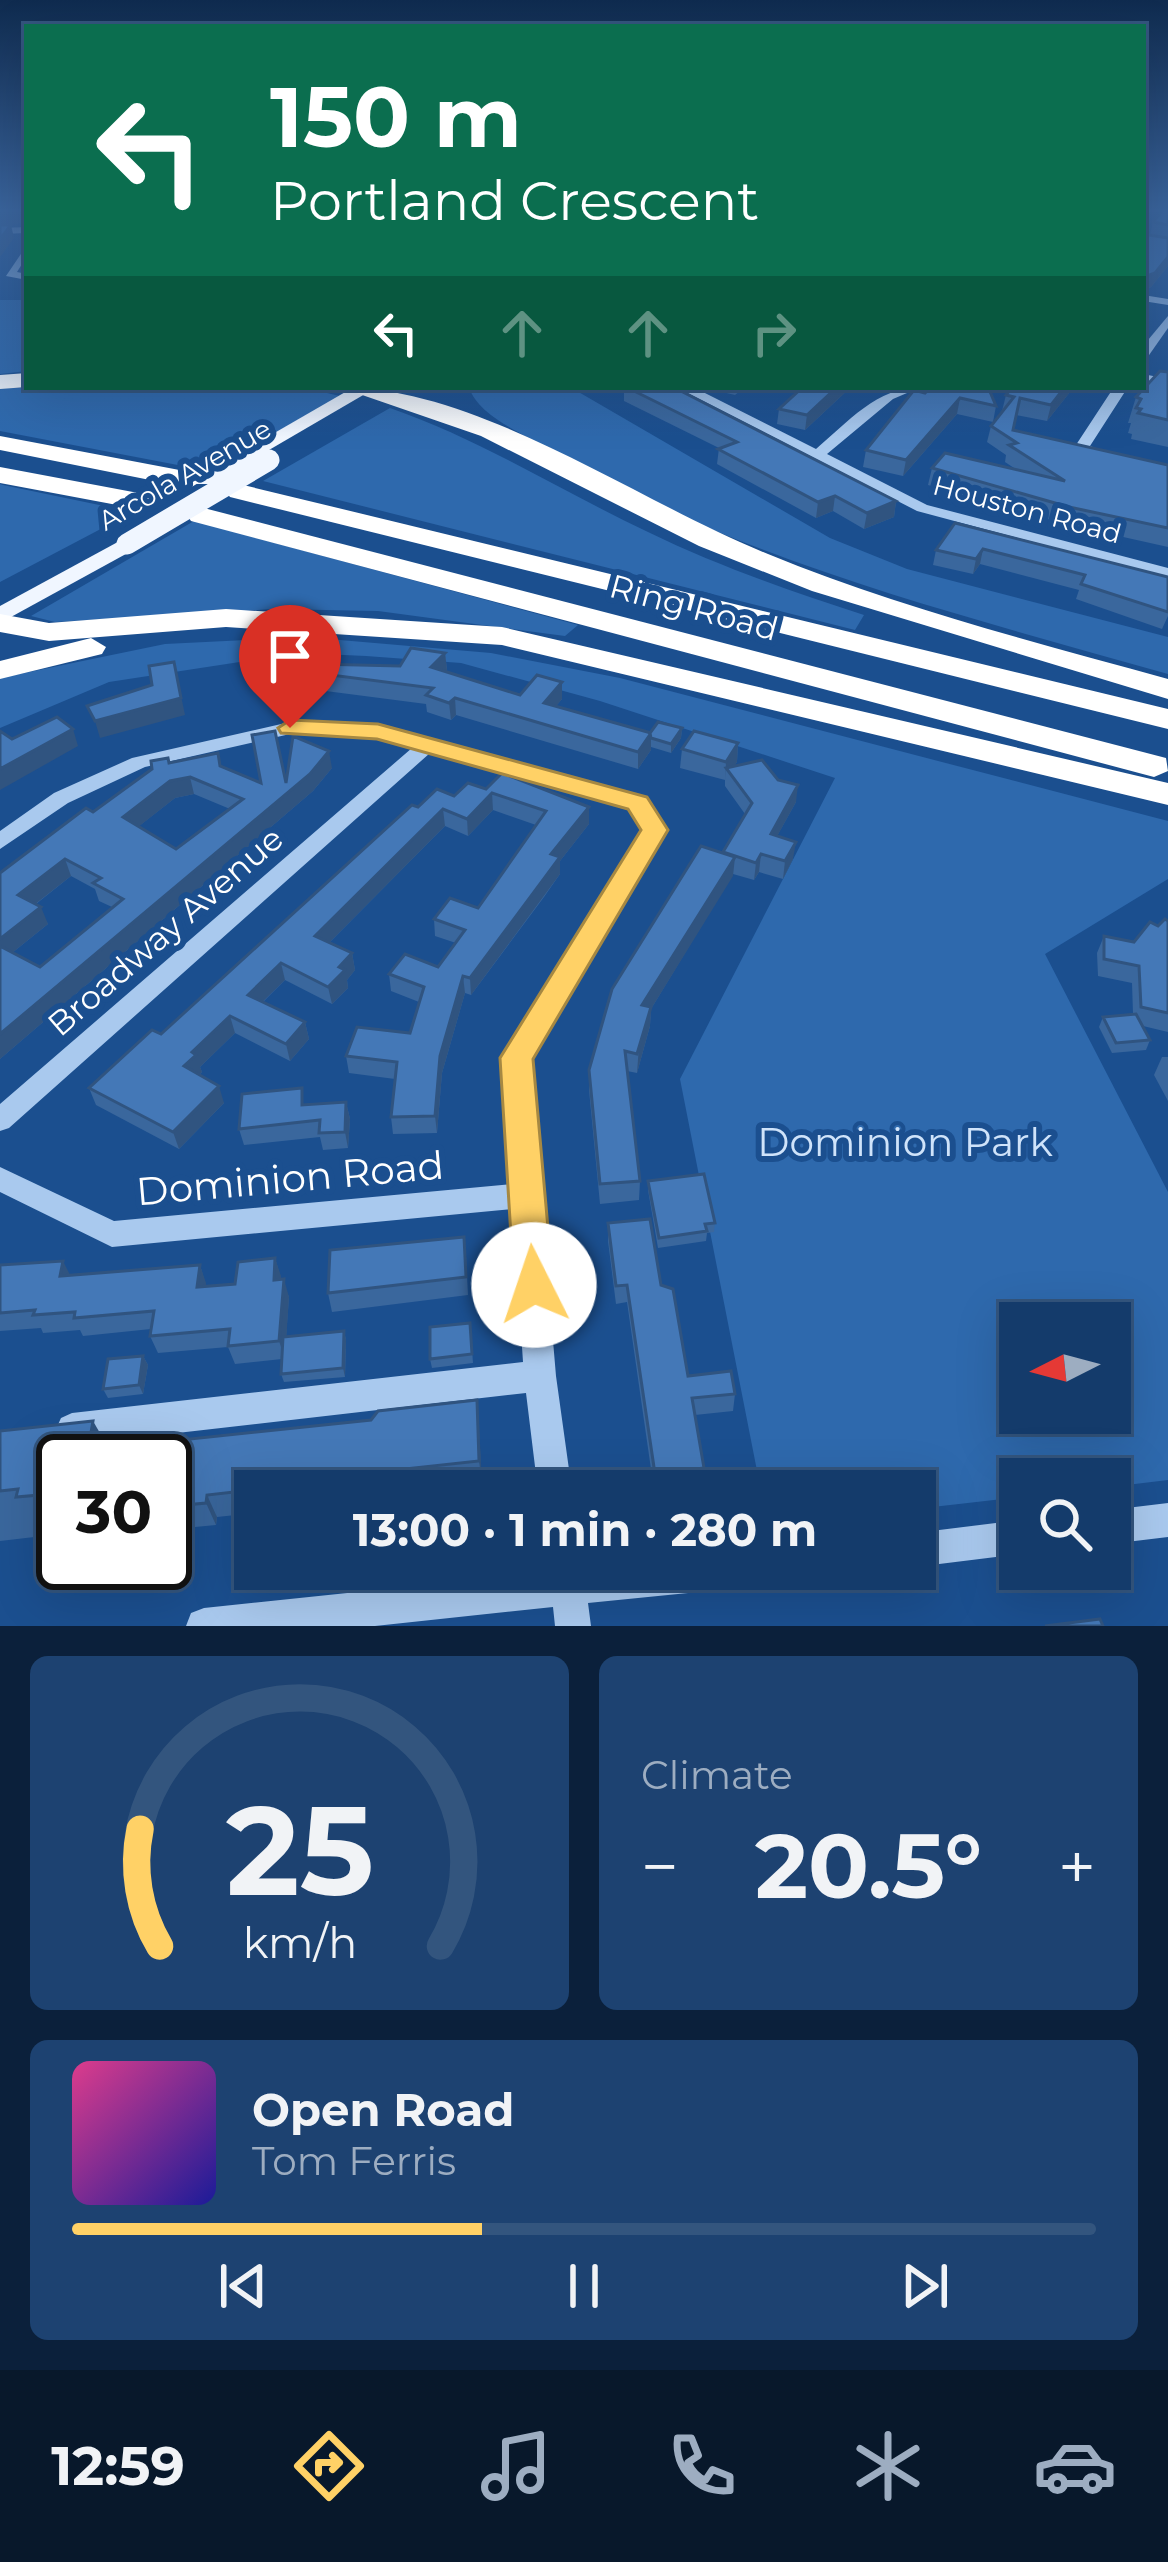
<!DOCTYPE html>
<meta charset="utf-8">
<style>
:root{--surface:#143b6b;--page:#1d4271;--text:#f1f3f6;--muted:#9dadc1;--line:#33557e;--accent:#ffd166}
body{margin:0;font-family:Montserrat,sans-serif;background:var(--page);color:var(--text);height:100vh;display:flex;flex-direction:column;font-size:45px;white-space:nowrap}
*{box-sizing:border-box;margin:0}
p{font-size:39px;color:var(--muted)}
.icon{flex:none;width:66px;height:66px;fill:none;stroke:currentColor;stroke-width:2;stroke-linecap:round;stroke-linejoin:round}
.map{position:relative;height:1626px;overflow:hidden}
.drawer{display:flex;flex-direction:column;gap:30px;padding:30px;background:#0b203b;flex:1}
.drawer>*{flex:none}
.hud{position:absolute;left:24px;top:24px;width:1122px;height:366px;border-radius:0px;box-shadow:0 12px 48px #0002,0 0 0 3px var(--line);background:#0b6e4f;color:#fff;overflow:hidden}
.needle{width:78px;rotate:264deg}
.fabs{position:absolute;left:999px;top:1302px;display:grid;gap:24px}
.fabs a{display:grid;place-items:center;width:132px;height:132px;border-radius:0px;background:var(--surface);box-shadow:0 12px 48px #0002,0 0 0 3px var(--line);font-size:60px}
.speed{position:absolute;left:36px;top:1434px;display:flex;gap:24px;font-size:60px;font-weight:700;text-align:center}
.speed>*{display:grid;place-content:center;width:156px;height:156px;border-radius:50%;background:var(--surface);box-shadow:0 12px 48px #0002,0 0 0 3px var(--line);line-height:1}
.speed .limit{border:6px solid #111;border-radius:18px;background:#fff;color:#111}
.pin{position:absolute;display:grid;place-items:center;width:102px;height:102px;color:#fff;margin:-123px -51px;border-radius:50% 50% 50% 0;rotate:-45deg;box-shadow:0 0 12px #0007}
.pin .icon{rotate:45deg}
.me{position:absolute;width:132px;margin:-66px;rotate:356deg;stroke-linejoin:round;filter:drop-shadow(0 0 9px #0008)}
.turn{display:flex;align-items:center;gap:42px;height:252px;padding:0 48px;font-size:54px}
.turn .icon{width:156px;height:156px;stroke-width:2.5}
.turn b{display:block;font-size:84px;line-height:102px}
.lanes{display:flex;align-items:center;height:114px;padding:0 48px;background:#0003;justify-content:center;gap:60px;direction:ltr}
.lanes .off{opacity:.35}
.big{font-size:90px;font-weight:700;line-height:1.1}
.drawer .card{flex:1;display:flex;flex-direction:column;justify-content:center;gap:18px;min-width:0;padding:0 42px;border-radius:18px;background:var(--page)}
.drawer .dial{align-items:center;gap:0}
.dial svg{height:312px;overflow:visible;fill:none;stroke:var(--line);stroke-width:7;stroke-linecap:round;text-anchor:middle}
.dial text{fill:var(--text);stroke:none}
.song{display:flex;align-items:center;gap:36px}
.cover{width:144px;height:144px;border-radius:18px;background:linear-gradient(135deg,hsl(330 70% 55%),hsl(240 70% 35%))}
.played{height:12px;border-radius:6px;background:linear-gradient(90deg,var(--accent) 40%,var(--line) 40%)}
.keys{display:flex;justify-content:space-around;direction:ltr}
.heat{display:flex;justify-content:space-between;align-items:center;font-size:66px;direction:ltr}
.drawer .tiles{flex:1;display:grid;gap:30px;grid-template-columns:1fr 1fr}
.card:last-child{grid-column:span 2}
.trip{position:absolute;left:234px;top:1470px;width:702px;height:120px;border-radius:0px;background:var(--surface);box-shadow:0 12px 48px #0002,0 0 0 3px var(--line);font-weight:700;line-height:120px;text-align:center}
.dock{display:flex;height:192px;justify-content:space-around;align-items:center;background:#08182b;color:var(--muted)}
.dock .icon{width:84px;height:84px}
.dock .on{color:var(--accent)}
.dock b{font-size:54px;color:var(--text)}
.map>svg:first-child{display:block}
.green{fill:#2e69ad;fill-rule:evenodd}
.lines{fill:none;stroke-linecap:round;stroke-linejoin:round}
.minor{fill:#a9c9ee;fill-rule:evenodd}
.major{fill:#f0f6ff;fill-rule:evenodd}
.highway{fill:#fff;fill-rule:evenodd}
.major-bridge{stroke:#f0f6ff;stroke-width:21}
.wall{fill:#3a679d;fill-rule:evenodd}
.shaded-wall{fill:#305480}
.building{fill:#4478b7;stroke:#305480;stroke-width:3;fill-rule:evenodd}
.route{fill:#ffd166;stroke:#a68842;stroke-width:3}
.labels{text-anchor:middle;stroke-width:12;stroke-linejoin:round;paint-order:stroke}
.far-street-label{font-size:27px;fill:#fff;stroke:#1b4f8f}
.street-label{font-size:33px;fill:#fff;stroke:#1b4f8f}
.near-park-label{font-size:39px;fill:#cfe3fa;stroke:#1b4f8f}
.near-street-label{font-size:39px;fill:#fff;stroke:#1b4f8f}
</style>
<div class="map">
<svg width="1168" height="1626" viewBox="0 0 1168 1626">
<rect width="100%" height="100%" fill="#1b4f8f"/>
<g class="green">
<polygon points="0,300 27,300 27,371 0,374"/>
<polygon points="301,387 340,396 209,471 0,431 0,388"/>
<path d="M469,387h101l260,151 77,31 261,68v37c-214,-61 -428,-113 -621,-226 -25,-15 -69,-32 -78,-61z"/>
<path d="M390,408c92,32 171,83 258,124 70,34 142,59 216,83l-9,15 -592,-149z"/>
<polygon points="0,484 3,485 133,512 0,582"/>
<polygon points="194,521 578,625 565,636 378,611 273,609 55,622 31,616"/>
<path d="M305,637l186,16 129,25 548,143v58l-123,75 123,238v288l-58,7v-8h-90v18l-105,12v-18h-154l-81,-412 155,-301 -235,-77 -139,-38 -95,-7 -67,-3 -190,29 -109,46v-50l165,-34zM1020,1323h90v90h-90z"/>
</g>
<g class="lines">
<g class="minor">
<polygon points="27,227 27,233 0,234 0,228"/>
<polygon points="27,245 27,256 17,272 27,274 27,280 6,276"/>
<polygon points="1143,295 1168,299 1168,305 1143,301"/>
<polygon points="1168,316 1168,328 1147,358 1143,359 1143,346"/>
<polygon points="1143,374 1168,379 1168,387 1143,382"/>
<path d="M676,387h17l123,62c32,-27 61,-62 105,-62l-28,12 -66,55 100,51 241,63v10l-251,-67z"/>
<polygon points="1114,387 1128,387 1090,446 1109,453 1102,457 1076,451 1074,448"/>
<polygon points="290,722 378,726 644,798 665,830 529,1058 556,1376 572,1491 538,1491 526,1393 72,1445 61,1440 56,1429 61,1418 72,1413 523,1362 513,1209 112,1247 0,1192 0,1167 114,1221 512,1184 503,1057 643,830 630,808 430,753 9,1128 0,1131 0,1104 412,748 377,738 290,734 145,767 68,803 0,849 0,831 54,793 132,758"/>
<polygon points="1168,1503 1168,1537 1110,1544 1110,1510"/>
<polygon points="1020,1520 1020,1554 915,1567 915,1533"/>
<polygon points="548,1569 766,1569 760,1581 748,1587 588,1603 591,1626 555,1626 553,1607 375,1626 186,1626 191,1613 204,1608 549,1572"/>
</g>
<g class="major">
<polygon points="354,387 377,387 211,484 197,484 193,480"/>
<polygon points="127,537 138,544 135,549 0,623 0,606"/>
</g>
<g class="highway">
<polygon points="27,373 27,387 0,389 0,375"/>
<path d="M339,387c141,0 297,114 429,167 129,53 266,88 400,125v20l-356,-108 -113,-45 -218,-110z"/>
<polygon points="0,436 190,472 203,480 190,488 0,450"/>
<polygon points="0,467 149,495 162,503 149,511 0,483"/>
<polygon points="239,484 1168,709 1168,729 230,497 226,492"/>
<polygon points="200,507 1166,758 1168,771 1154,777 191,521 187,515 191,509"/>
<polygon points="226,609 502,627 1168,783 1168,805 502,645 226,627 49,641 0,632 0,614 49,623"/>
<polygon points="91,638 106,647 102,654 0,679 0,661"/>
</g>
<polyline class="major-bridge" points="127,544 269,460"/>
</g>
<g class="wall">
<polygon points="1168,210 1168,266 1151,287 1143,290 1143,234 1150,235 1153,222"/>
<polygon points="1168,372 1168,447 1131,439 1132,434 1128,433 1131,423 1128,423 1136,397"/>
<polygon points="624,387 896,501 894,517 864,529 833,511 816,518 717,464 719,448 624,401"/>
<polygon points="709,387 745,387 735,395 709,389"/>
<polygon points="774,387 851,387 805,430 777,424 779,409 796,393"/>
<polygon points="931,387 996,406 993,422 957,414 903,476 863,467 866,450"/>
<polygon points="1012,387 1074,387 1047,421 1016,415 1013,430 1168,465 1168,547 1065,524 928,485 932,468 1017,470 1005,462 1006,455 987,442 991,426 1002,411 1006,395"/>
<polygon points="955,523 1168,577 1168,616 1162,629 1076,599 1079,590 980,564 973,574 933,565 936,550"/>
<polygon points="445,653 447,670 445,671 520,695 562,699 556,706 650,733 682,728 681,738 671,753 651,747 651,750 638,769 456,715 451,720 427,712 426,704 318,690 315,673 400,666"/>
<polygon points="738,743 737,762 734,766 796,802 777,836 793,859 783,879 759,872 754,880 733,874 651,1009 650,1026 637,1073 627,1071 640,1181 639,1200 600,1204 589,1090 589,1070 745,814 725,786 725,780 680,768 682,749"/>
<path d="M169,763l51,3 41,17h25l46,-15 -19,23 -313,268v-186zM194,794l36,15 -54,40 -37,-23 36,-28zM71,876l24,13 4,12 13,6 -72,60 -28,-14 36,-29 -12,-20z"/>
<polygon points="468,783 589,824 560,861 560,874 544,897 471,995 465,993 442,1073 437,1133 393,1134 391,1117 395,1079 349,1073 346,1056 410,1033 419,1002 391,991 389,974 438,967 456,943 435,936 434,919 478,908 536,825 493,810 468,836 445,826 329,943 352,953 355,970 347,980 348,988 332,1004 285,980 263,1002 305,1022 309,1039 290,1061 235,1033 200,1067 202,1072 199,1075 224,1103 179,1149 96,1105 89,1088 161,1034 418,807 454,796"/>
<polygon points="1168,921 1168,1032 1143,1026 1150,1040 1146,1050 1112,1053 1099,1027 1103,1017 1133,1014 1132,983 1098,976 1097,953 1104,936 1134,942"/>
<polygon points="1162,1057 1168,1057 1168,1101 1154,1075"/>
<polygon points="346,1102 350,1119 348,1148 323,1150 320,1137 244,1145 239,1129 306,1104"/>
<polygon points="648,1181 715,1223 714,1232 707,1233 706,1241 658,1248 648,1190"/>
<polygon points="608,1223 661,1285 688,1376 735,1394 733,1411 695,1415 704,1468 701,1485 654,1490 627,1302 616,1304 608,1241"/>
<polygon points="466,1256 468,1295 332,1312 328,1293"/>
<polygon points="275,1258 281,1279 289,1297 286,1337 344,1331 346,1340 345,1377 284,1382 281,1374 282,1359 235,1364 228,1347 158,1353 150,1336 151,1329 83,1336 80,1330 43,1333 41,1328 0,1331 0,1265 70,1275 200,1265 206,1286 235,1284"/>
<polygon points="470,1323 473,1363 432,1368 430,1359"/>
<polygon points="143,1356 148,1365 143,1394 108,1398 103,1389"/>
<polygon points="477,1400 482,1483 413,1491 255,1491 255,1513 217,1517 216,1525 195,1527 191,1520 165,1523 165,1461"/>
<polygon points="0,1431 63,1461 63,1542 49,1544 43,1536 0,1541"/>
</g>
<g class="shaded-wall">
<polygon points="27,210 27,218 24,223 0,225 0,212"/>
<polygon points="11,225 14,238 0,257 0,239"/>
<polygon points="1168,257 1168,266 1151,287 1143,290 1144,277"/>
<polygon points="837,387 851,387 805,430 807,415"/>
<polygon points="1065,387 1074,387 1047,421 1051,405"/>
<polygon points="960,398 957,414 903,476 906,460"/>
<polygon points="835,496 833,511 816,518 818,502"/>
<polygon points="896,501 894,517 864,529 867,513"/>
<polygon points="983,549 980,564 973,574 976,559"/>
<polygon points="445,653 447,670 433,684 431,667"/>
<polygon points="174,662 185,715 100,738 95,721 181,698"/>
<polygon points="562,682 562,699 545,720 544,703"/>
<polygon points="455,698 456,715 451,720 449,703"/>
<polygon points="682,728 681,738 671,753 671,744"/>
<polygon points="73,729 78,746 0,790 0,769"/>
<polygon points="651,733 651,750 638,769 638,752"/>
<polygon points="738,743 737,762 730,773 726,768 725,781 726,762"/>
<polygon points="329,751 332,768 313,791 0,1059 0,1034"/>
<polygon points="190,777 194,794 175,798 128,835 123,817 170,781"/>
<polygon points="798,785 796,802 769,851 771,834"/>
<polygon points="492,793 493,810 468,836 467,819"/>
<polygon points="589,807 589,824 560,861 560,874 471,995 470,978 551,854"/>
<polygon points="443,809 445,826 319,953 315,936"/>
<polygon points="796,842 793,859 783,879 785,861"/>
<polygon points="761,854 759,872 754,880 756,863"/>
<polygon points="735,857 733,876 651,1009 650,1026 637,1073 642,1005"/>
<polygon points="65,859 71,876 25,912 18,895"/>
<polygon points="41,907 48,924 2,961 0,956 0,939"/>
<polygon points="352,953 355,970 347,980 348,988 332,1004 328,987 339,967"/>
<polygon points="281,963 285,980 252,1012 248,995"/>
<polygon points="463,976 465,993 442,1073 437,1133 435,1116 440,1056"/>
<polygon points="230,1016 235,1033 200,1067 202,1072 190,1084 184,1066 192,1052"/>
<polygon points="305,1022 309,1039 290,1061 286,1044"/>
<polygon points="219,1086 224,1103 179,1149 173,1132"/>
<polygon points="346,1102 350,1119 348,1148 345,1132"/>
<polygon points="275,1258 281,1276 279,1298 274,1280"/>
<polygon points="63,1261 72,1279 60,1276"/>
<polygon points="200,1265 206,1283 204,1305 197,1287"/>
<polygon points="284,1279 289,1297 285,1359 279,1341"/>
<polygon points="344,1331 346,1340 345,1377 343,1368"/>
<polygon points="143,1356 148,1365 143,1394 139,1385"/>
<polygon points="477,1400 479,1423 482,1483 479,1461"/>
<polygon points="93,1421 116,1461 86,1461"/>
<polygon points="41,1486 63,1519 63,1530 39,1495"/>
<polygon points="207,1495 217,1517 216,1525 206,1503"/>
</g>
<g class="building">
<polygon points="1163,210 1168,210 1168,225 1153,222"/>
<polygon points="0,225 11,225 0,239"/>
<polygon points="1143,234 1168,238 1168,257 1155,273 1144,277 1143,287"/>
<polygon points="1160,371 1168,372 1168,420 1138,413 1141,409 1136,408 1141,399 1136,397"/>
<polygon points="626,387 673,387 896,501 867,513 835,496 818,502 718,449 737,442"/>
<polygon points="803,387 837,387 807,415 779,409"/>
<polygon points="931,387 988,387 996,406 960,398 906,460 866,450 914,390 925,393"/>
<polygon points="1012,387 1065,387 1051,405 1020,398 1013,430 1168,465 1168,528 1069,507 932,468 945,453 1065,481 1009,445 1017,443 991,426 1014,397 1006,395"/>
<polygon points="955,523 1168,577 1168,612 1081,584 1085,575 983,549 976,559 936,550"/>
<polygon points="411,648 445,653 431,667 520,695 537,675 562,682 544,703 651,733 638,752 455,698 449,703 426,695 433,688 315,673 316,664 400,666"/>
<polygon points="174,662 181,698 95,721 87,706 152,685 149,666"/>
<polygon points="57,717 73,729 0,769 0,731 12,739"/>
<polygon points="658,722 682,728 671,744 651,738 650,733"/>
<path d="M275,731l11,52 7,-47 36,15 -19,23 -310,260v-88l40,21 83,-68 -30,-16 8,-5 -36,-19 -47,36 23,12 -41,32v-66l86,-65 7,4 59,-43 -1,-8 17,-3 1,5 49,-10 2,13 41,17 -9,-48zM190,777l53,22 -67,50 -53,-32 47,-36z"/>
<polygon points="694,731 738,743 726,762 682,749"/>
<polygon points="762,760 778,780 798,785 771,834 796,842 785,861 761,854 756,863 723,852 752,803 726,768"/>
<polygon points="502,773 589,807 551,854 560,857 543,880 470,978 463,976 440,1056 435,1116 391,1117 397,1062 346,1056 357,1027 410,1033 424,987 389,974 405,954 438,967 465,930 434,919 450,898 478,908 546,811 492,793 467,819 443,809 315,936 352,953 339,967 345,970 328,987 281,963 248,995 305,1022 286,1044 230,1016 192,1052 196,1055 184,1066 219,1086 173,1132 89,1088 152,1030 161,1034 412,805 418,807 437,789 454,796 468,783 486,789"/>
<polygon points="701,846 735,857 642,1005 651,1007 637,1054 625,1051 640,1181 600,1184 589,1070 612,989"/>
<polygon points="1165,919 1168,921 1168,1013 1141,1007 1139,966 1104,959 1104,936 1134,942 1150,922 1158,926"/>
<polygon points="1136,1014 1150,1040 1116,1043 1103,1017"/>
<polygon points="302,1088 302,1105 346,1102 345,1132 319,1133 320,1120 239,1129 242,1094"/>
<polygon points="704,1174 715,1223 705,1224 707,1231 659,1238 648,1181"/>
<polygon points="650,1219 661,1285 673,1289 688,1376 731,1371 735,1394 692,1398 704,1468 655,1474 627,1285 616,1286 608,1223"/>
<polygon points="464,1237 466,1277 328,1293 330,1250"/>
<polygon points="275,1258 274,1280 284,1279 279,1341 228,1346 230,1329 150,1336 154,1311 74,1318 75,1312 33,1315 35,1310 0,1313 0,1265 63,1261 60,1276 200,1265 197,1287 235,1284 238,1262"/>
<polygon points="470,1323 472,1354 430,1359 430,1327"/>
<polygon points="344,1331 343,1368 281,1374 283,1337"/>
<polygon points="143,1356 139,1385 103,1389 108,1359"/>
<polygon points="477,1400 479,1461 349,1475 349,1480 308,1485 307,1491 286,1491 286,1486 207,1495 206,1503 184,1505 185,1497 165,1499 165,1461 149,1461 152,1443 371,1420 378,1411"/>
<polygon points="93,1421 86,1461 63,1461 63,1484 41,1486 39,1495 16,1497 18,1489 0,1491 0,1431"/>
<polygon points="1100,1619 1103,1626 1045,1626"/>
</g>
<linearGradient id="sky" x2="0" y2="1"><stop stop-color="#0f2b4f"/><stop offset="0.48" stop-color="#39639b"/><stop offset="1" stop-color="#39639b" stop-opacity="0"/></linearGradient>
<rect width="1168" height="437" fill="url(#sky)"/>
<polygon class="route" points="290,720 378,724 647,797 668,830 533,1059 553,1285 547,1298 534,1303 520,1298 514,1285 500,1058 641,830 628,809 377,739 281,733 278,728"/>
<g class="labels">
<g class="far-street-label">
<text transform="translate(185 475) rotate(-30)" y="9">Arcola Avenue</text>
<text transform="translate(1027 510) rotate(15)" y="9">Houston Road</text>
</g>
<g class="street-label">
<text transform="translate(694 607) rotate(15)" y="12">Ring Road</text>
<text transform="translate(165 931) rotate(-41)" y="12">Broadway Avenue</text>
</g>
<g class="near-park-label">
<text x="905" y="1156">Dominion Park</text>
</g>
<g class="near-street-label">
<text transform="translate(290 1178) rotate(-5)" y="14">Dominion Road</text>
</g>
</g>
</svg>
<div class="fabs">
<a><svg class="needle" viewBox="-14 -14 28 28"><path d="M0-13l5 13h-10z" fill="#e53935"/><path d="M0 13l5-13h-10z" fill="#9dadc1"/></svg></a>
<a><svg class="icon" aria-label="search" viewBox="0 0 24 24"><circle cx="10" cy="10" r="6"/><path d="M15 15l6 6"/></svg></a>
</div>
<div class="speed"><div class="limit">30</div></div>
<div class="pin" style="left:290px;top:728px;background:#d93025"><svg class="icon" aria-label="arrive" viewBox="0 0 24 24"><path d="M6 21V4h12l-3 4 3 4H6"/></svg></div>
<svg class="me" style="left:534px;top:1285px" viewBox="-20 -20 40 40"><circle r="19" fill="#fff"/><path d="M0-13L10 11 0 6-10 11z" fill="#ffd166"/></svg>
<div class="trip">13:00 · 1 min · 280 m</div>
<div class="hud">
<div class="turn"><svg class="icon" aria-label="left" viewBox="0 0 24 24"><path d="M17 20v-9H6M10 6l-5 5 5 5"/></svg><div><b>150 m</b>Portland Crescent</div></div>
<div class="lanes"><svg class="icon" aria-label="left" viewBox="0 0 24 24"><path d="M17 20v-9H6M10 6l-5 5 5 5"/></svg><svg class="icon off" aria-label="ahead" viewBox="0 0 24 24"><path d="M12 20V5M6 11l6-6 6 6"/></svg><svg class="icon off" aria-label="ahead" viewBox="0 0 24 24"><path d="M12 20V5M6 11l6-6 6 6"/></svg><svg class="icon off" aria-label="right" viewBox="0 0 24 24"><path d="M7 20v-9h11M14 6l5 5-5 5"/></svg></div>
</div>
</div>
<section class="drawer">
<div class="tiles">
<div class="card dial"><svg viewBox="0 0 100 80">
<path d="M14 69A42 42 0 1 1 86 69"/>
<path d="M14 69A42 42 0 0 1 9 39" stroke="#ffd166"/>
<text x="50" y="56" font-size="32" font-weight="700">25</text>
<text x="50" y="72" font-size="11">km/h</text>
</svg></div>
<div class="card"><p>Climate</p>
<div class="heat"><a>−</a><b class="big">20.5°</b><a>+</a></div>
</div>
<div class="card">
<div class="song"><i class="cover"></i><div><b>Open Road</b><p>Tom Ferris</p></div></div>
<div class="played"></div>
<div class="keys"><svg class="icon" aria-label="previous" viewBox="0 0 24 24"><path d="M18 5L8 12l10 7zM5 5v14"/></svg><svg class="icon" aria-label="pause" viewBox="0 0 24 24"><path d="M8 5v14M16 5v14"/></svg><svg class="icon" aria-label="next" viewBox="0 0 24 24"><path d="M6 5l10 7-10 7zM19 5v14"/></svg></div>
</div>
</div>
</section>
<nav class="dock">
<b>12:59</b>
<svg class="icon on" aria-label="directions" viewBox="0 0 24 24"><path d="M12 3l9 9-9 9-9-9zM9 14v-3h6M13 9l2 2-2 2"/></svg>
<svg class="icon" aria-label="music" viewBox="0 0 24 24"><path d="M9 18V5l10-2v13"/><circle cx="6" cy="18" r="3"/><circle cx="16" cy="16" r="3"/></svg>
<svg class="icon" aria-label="phone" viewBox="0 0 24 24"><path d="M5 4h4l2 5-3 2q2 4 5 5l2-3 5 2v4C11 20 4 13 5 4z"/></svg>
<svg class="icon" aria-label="climate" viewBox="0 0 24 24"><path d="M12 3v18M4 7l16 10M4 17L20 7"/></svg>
<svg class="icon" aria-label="car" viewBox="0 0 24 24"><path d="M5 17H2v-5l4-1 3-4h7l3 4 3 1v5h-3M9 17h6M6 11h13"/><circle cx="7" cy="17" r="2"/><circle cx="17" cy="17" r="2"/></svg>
</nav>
